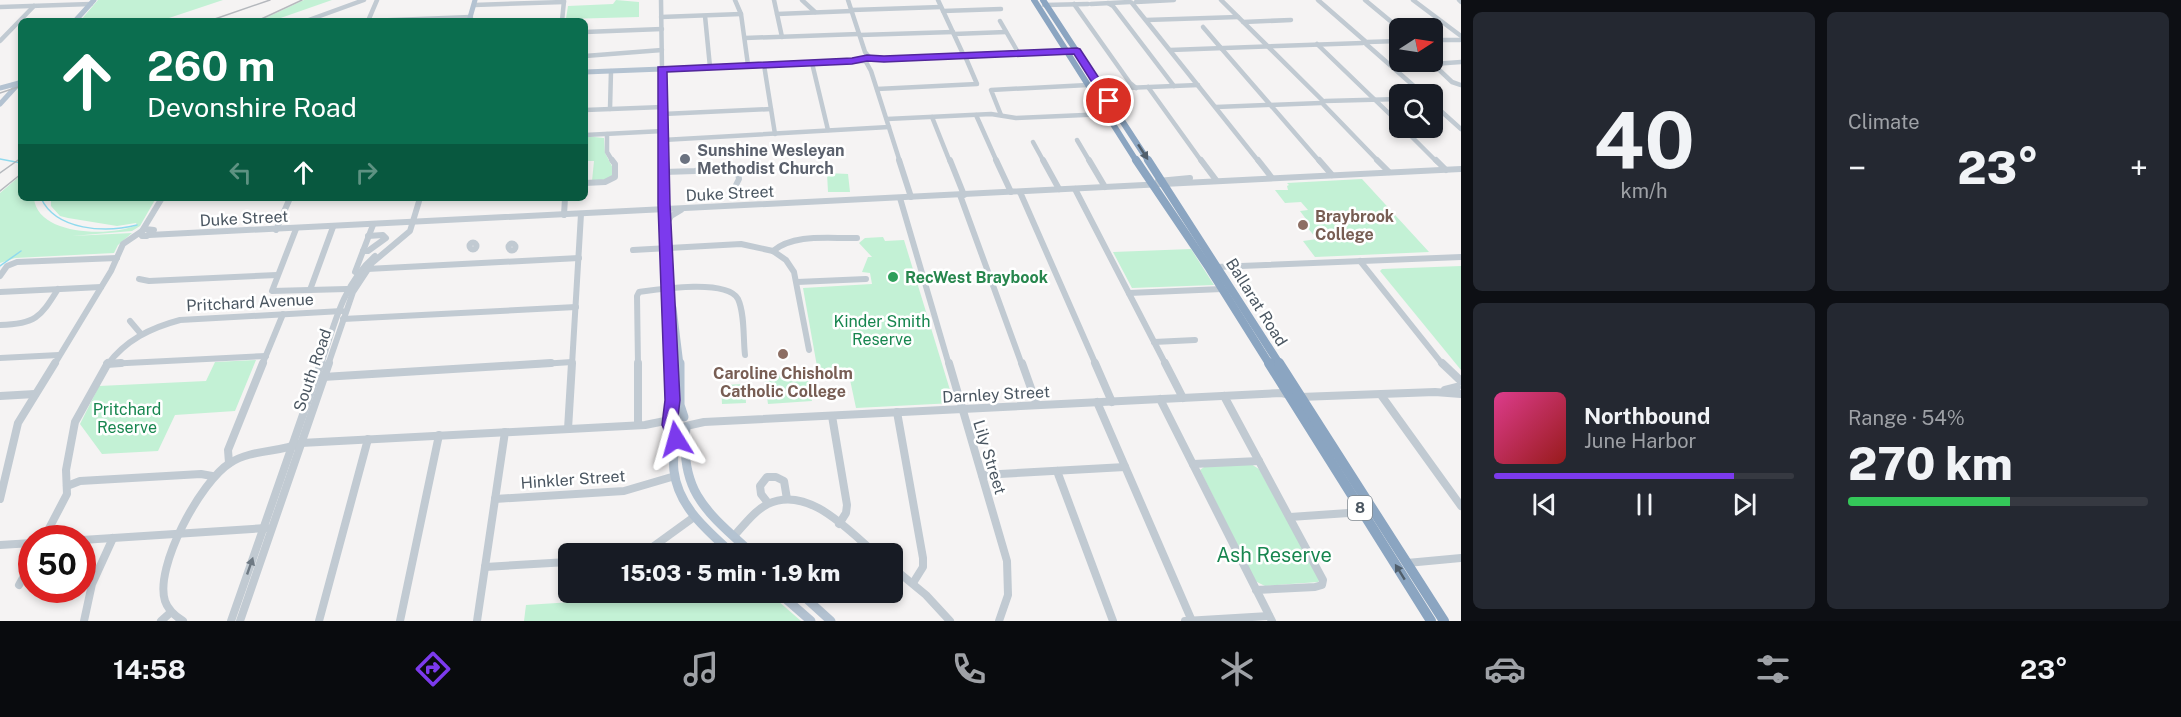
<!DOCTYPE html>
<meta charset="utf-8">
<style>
:root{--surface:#171b24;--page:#242831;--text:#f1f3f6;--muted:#9ea1a6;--line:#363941;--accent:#7c3aed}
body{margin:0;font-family:"Public Sans",sans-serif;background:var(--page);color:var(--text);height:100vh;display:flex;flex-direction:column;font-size:22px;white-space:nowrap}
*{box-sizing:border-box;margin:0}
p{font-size:20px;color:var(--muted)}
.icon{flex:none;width:33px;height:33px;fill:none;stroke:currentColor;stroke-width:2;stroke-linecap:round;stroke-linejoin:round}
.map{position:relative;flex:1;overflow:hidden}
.drawer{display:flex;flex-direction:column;gap:12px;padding:12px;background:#0d0f14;width:720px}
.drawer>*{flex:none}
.hud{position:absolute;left:18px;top:18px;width:570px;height:183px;border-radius:9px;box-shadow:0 3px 9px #0003;background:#0b6e4f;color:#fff;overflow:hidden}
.needle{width:39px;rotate:78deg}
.buttons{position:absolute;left:1389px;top:18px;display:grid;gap:12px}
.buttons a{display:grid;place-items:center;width:54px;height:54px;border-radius:9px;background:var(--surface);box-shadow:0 3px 9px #0003;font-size:30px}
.speed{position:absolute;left:18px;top:525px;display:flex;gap:12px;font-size:30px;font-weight:700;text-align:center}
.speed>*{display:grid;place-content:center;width:78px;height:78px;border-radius:50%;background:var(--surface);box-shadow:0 3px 9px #0003;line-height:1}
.speed .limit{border:9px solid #d22;background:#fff;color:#111}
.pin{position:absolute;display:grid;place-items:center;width:51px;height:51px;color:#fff;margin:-26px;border:3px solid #fff;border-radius:50%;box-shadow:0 2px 6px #0007}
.me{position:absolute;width:66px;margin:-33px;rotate:352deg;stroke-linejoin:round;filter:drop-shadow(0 0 4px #0008)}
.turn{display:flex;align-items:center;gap:21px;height:126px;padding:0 30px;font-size:27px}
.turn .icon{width:78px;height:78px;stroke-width:2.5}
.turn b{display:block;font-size:42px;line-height:51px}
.lanes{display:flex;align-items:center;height:57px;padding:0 30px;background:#0003;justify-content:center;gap:30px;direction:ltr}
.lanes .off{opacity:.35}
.big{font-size:45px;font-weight:800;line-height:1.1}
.drawer .tile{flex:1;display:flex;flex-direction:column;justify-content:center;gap:9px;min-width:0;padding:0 21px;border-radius:9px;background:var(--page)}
.drawer .dial{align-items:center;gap:0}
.dial b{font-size:78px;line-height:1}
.song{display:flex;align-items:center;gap:18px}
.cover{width:72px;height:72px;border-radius:9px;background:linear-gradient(135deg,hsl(330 70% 55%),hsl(0 70% 35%))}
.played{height:6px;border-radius:3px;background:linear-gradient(90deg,var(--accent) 80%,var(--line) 80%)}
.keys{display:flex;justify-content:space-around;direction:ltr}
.heat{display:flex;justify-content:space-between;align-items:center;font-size:33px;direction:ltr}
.charge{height:9px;border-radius:4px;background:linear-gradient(90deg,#34c759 54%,var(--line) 0)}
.drawer .tiles{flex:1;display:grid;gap:12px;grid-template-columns:repeat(2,1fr)}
.trip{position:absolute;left:558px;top:543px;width:345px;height:60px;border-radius:9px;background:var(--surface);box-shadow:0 3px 9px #0003;font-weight:800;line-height:60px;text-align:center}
.tabs{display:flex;height:96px;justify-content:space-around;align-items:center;background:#090b0e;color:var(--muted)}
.tabs .icon{width:42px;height:42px}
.tabs .current{color:var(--accent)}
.tabs b{font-size:27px;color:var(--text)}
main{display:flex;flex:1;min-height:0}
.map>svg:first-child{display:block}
.green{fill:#c3f1d5}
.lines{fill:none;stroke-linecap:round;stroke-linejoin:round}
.stream{stroke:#90daee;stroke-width:1.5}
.minor-far2{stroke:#c1cad2;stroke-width:4.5}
.minor-far1{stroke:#c1cad2;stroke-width:6}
.minor{stroke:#c1cad2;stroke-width:8}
.major-far2{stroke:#b3c2d1;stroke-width:5}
.major-far1{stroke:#b3c2d1;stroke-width:7}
.major{stroke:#b3c2d1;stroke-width:9}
.highway-far2{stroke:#8ba5c1;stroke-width:6}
.highway-far1{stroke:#8ba5c1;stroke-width:8}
.highway{stroke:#8ba5c1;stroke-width:10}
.rail{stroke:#b5b8bd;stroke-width:1.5}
.oneway{fill:#505e6b}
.oneway2{fill:#6e7983}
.route{fill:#7c3aed;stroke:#51269a;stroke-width:1.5}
.worship-dot{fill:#6b7280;stroke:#fff;stroke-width:2}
.education-dot{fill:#8d6e63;stroke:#fff;stroke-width:2}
.leisure-dot{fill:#2e9e5b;stroke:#fff;stroke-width:2}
.labels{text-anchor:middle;stroke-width:5;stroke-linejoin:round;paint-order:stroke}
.shield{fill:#fff;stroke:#808990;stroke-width:1.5}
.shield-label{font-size:15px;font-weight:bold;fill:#4a5661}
.worship-label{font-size:16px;font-weight:bold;fill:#5b616d;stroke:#fff;text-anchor:start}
.street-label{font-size:16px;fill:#4a5661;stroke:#fff}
.education-label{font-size:16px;font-weight:bold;fill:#785e54;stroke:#fff;text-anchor:start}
.leisure-label{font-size:16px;font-weight:bold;fill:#27864d;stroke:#fff;text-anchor:start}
.park-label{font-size:16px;fill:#17864f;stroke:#fff}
.near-park-label{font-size:20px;fill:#17864f;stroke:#fff}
</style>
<main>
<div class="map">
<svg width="1461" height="621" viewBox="0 0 1461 621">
<rect width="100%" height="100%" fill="#f5f3f3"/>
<g class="green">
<polygon points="98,0 223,0 160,21 80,21"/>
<polygon points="304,0 332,0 272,21 259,21"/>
<polygon points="616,0 639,2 639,17 566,19 568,6 613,4"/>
<polygon points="585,136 604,138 605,153 614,170 611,179 592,181 594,161 585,161"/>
<polygon points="827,173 848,174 850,192 828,192"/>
<path d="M21,175v23h13c3,38 77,39 103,27l-1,-2 -19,3 -49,-8 -8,-2 -9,-10v-8h105l-16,28 -8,5 -60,5 60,-3 -14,12 -4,8 -99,5 -15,5v-70z"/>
<polygon points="1362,179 1429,252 1315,257 1303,241 1317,239 1300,219 1306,219 1300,211 1308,210 1301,202 1285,203 1275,190 1288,190 1287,186 1289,185 1287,183"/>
<polygon points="883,237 885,241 904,240 954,403 856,408 849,375 818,372 803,288 872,284 870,273 862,272 868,257 872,257 859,243 865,238"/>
<polygon points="1191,249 1214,285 1132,288 1113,252"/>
<polygon points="1461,266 1461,370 1380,271 1382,269"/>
<polygon points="256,360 235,411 175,415 158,451 102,454 80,424 99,386 206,381 215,362"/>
<polygon points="807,373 812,401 768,404 764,376"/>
<polygon points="745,384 746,403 722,404 721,385"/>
<polygon points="1251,464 1259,469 1320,579 1318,582 1265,586 1255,581 1200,470 1204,467"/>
<polygon points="656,592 769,593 801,621 524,621 526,605 649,597"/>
</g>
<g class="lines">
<g class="stream">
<polyline points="0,159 21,163"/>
<path d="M41,198c15,33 65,35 96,27"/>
<polyline points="0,266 21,251"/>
</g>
<g class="minor-far2">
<polyline points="661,0 662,69 865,61"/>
<polyline points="735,0 741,14 748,65"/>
<polyline points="774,0 782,37"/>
<polyline points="802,0 815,12"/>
<polyline points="848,0 865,52 870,58"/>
<polyline points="938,0 964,56"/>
<polyline points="1221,0 1323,101"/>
<polyline points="1318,0 1365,41"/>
<polyline points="1365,0 1400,29"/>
<polyline points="1413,0 1461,36"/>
<polyline points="1459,0 1461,2"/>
<polyline points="1136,2 1174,0"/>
<polyline points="1108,3 1113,6 1174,86"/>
<polyline points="1132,3 1259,162"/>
<polyline points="1074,4 1130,83 1136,88"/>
<polyline points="1091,4 1130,2"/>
<polyline points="474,5 564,2"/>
<polyline points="1044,5 1088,4"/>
<polyline points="0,7 91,4"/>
<polyline points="852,10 941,7"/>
<polyline points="943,11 1001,9"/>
<polyline points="777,14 852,11"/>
<polyline points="705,16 710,67"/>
<polyline points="661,17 741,14"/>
<polyline points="1146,20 1238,17"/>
<polyline points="306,21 364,0"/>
<polyline points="368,21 471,17"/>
<polyline points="368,21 377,0"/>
<polyline points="562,21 564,1"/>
<polyline points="1000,21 1019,54"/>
<polyline points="1243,22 1291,20"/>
<polyline points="1203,27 1221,48"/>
<polyline points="585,32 662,29"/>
<polyline points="954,34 1006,32"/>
<polyline points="860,35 953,32"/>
<polyline points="745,38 859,34"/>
<polyline points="1432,40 1460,40"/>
<polyline points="0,41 34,6"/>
<polyline points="1367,42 1400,41"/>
<polyline points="1317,44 1400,124"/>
<polyline points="1366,44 1423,94"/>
<polyline points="1221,48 1320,162"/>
<polyline points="1170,50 1363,43"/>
<polyline points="585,56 662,50"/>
<polyline points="871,59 1077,51"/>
<polyline points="866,62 871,71 900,162"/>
<polyline points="1461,62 1433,64 1452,82 1461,85"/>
<polyline points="812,63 828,130"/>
<polyline points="764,65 775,134"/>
<polyline points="1148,87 1202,162"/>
<polyline points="877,89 977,84 965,56"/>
<polyline points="1101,89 1198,85"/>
<polyline points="1325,101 1400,99"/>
<polyline points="1432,103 1461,129"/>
<polyline points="1323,104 1379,162"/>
<polyline points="1216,107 1321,103"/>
<polyline points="610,109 611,71"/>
<polyline points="585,110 663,107"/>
<polyline points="663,114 771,109"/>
<polyline points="976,115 997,162"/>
<polyline points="1001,115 991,90 1088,85"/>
<polyline points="932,117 950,162"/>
<polyline points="887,119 991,114 1016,118 1107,114"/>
<polyline points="1403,128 1437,162"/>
<polyline points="607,134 607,152 613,162"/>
<polyline points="585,135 663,131"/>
<polyline points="663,140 889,127"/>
<polyline points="1077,140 1090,162"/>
<polyline points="1033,142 1044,162"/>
</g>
<g class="minor-far1">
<polyline points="899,160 911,197"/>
<polyline points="950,160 964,195"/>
<polyline points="996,160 1011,192"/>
<polyline points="1043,160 1059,189"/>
<polyline points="1089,160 1105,187"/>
<polyline points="1201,160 1216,180"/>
<polyline points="1258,160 1272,178"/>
<polyline points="1319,160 1332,175"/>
<polyline points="1377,160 1389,172"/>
<polyline points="1436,160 1446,170"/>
<polyline points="664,172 695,171 729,164 737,168 739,179 736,185"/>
<polyline points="1158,181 1190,178"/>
<polyline points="585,183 605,182 615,177 615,164 612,160"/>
<polyline points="1075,189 1166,365"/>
<polyline points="1020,192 1096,365"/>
<polyline points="960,195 1022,365"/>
<polyline points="900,198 949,365"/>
<polyline points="564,215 565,198"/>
<polyline points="666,225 671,216 681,210"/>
<polyline points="296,229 272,291 347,289"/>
<polyline points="276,230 290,198"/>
<polyline points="142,231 162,198"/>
<polyline points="149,235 1461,169"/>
<circle cx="473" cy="246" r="3.5"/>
<circle cx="512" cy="247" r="3.5"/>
<polyline points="633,250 741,244 773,251 786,260 794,272 809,350"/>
<polyline points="363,251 368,251 386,238 383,235 368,236"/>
<path d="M773,251c22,-18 57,-12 84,-13"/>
<polyline points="1360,261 1443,365"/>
<polyline points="1216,267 1461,257"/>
<polyline points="367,269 579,258"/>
<polyline points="355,272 373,225"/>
<polyline points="0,276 7,266 17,262 117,258"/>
<polyline points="139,279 149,281 277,275"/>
<polyline points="797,282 866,279"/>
<polyline points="310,290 333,227"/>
<polyline points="0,292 101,287"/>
<polyline points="1129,293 1222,289"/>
<polyline points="343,319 576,307"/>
<polyline points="130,321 141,334"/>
<path d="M0,325c35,-1 40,-7 58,-36"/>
<polyline points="1154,342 1195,340"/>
<polyline points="0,358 59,355"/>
<polyline points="107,364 266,356"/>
<polyline points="54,365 111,271 123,244 145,229 154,230 147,236 142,236 140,233"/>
<path d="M107,365c19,-25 43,-37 73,-45l162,-9"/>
<polyline points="262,365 283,314"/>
<path d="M321,365c13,-40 22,-81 54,-109"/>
<polyline points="328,365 353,292 372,263 410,231 420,198"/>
<polyline points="526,365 572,362"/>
<polyline points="572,365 581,214"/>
<path d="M638,365l-1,-69 2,-4c21,-3 88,-13 99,7 7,15 5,40 7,56"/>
</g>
<g class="minor">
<polyline points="638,363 638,425"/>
<polyline points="949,363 1007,561 1008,595 999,621"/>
<polyline points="1022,363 1037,405"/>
<polyline points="1095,363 1112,402"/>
<polyline points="1165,363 1183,398"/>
<polyline points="1442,363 1461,381"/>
<polyline points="107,364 121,363"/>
<polyline points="323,377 551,363"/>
<polyline points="1445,390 1457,387"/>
<polyline points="1381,395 1461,506"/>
<polyline points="0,396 35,394"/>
<polyline points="1224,396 1323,580 1322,585 1315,587 1256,590"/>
<polyline points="1300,397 1435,392 1461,394"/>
<polyline points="1160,399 1272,621"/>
<polyline points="1097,402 1192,621"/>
<polyline points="897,412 923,558 923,567 913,583"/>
<polyline points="832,416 847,505 846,513 839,524"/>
<polyline points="686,426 704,422 1282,393 1290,395"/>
<polyline points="568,429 572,363"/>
<polyline points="229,463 228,450 263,363"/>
<polyline points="1193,464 1259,461"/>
<polyline points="1057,471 1113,621"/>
<polyline points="982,475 1125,467"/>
<polyline points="67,486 80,481 201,474 212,476"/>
<polyline points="0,499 18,423 55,363"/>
<polyline points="495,499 624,491 675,476"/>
<polyline points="768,503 761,494 760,486 767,477 776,477 784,481 787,499"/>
<polyline points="1290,517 1363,512"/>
<path d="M734,536c10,-11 20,-25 34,-32 40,-19 80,26 108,50"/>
<polyline points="44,538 67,494 66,470 75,422 108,363"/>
<polyline points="82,540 266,528"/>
<polyline points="0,545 32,543"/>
<polyline points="643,554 694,517"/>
<polyline points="1407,563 1461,558"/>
<polyline points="485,567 568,562"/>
<polyline points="892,567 926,595 950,621"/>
<polyline points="19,585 32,562"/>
<polyline points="84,621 92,584 113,538"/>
<polyline points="161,621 170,613"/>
<path d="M183,621c-8,-5 -15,-11 -18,-20 -11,-34 36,-120 65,-138 22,-14 48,-10 71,-20l344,-18 25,-5"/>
<polyline points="231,621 321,363"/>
<polyline points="240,621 329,363"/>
<polyline points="319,621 368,439"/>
<polyline points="400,621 439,435"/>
<polyline points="477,621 505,432"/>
<polyline points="1185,621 1269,616"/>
</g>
<g class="major-far2">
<polyline points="75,21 94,0"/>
<polyline points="469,21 475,0"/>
<polyline points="585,72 662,69 664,162"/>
<polyline points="0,88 19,83"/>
<polyline points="0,104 21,81"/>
</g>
<g class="major-far1">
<polyline points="664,160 670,365"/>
<polyline points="673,308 680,365"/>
</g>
<g class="major">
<polyline points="670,363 671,419"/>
<polyline points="680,363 680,405 684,417"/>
<path d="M686,427c-7,66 22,86 67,127"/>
<path d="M672,429c5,14 0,28 2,42 4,36 34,60 59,83"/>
<polyline points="778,592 811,621"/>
<polyline points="799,592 831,621"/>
</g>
<g class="highway-far2">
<polyline points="1034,0 1137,162"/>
<polyline points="1043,0 1149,162"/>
</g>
<g class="highway-far1">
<polyline points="1136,160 1209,268 1270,365"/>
<polyline points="1148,160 1280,365"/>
</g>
<g class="highway">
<polyline points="1269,363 1431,621"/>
<polyline points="1279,363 1444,621"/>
</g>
<g class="rail">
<polyline points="209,21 270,0"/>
<polyline points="257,21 302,0"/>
<polyline points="0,93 21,86"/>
<polyline points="0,173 21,158"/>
<polyline points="0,191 21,174"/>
</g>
</g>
<defs><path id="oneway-solid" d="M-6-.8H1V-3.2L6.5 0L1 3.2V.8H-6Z" transform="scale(1.5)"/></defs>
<g class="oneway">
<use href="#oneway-solid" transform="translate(1143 152) rotate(57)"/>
<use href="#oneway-solid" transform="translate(1400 572) rotate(-122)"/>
</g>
<use class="oneway2" href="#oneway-solid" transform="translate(250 566) rotate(-71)"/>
<polygon class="route" points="1077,48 1080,49 1114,101 1113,103 1105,103 1074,54 884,62 867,61 852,64 667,72 670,204 680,400 677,425 683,439 681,443 676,445 670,443 662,425 665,400 658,204 658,67 852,58 867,55 884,56"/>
<circle class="worship-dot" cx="685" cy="159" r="6"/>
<g class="education-dot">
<circle cx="1303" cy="225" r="6"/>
<circle cx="783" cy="354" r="6"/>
</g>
<circle class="leisure-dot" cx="893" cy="277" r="6"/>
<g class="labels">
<rect class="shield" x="1348" y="496" width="24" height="24" rx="4.5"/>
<g class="shield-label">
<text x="1360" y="513">8</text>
</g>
<g class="worship-label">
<text x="697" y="156">Sunshine Wesleyan<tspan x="697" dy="18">Methodist Church</tspan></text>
</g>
<g class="street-label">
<text transform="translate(730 193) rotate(-3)" y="6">Duke Street</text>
<text transform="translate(244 218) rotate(-3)" y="6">Duke Street</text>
<text transform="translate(250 302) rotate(-3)" y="6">Pritchard Avenue</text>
<text transform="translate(1257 302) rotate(58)" y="6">Ballarat Road</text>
<text transform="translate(312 370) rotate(-71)" y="6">South Road</text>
<text transform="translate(996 394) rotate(-3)" y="6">Darnley Street</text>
<text transform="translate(990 457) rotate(73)" y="6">Lily Street</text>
<text transform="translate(573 479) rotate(-4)" y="6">Hinkler Street</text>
</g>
<g class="education-label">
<text x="1315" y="222">Braybrook<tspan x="1315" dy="18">College</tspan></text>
<text x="783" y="379" text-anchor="middle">Caroline Chisholm<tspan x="783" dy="18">Catholic College</tspan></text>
</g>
<g class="leisure-label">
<text x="905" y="283">RecWest Braybook</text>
</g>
<g class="park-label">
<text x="882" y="327">Kinder Smith<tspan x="882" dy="18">Reserve</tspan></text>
<text x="127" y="415">Pritchard<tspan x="127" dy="18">Reserve</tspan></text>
</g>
<g class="near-park-label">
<text x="1274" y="562">Ash Reserve</text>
</g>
</g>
</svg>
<div class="buttons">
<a><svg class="needle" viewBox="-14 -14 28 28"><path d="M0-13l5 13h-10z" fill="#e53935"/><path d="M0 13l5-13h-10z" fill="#9ea1a6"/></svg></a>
<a><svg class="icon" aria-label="search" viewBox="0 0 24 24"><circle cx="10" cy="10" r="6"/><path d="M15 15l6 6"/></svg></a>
</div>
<div class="speed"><div class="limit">50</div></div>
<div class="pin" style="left:1109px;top:101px;background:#d93025"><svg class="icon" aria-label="arrive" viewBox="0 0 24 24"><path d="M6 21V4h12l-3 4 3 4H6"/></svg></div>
<svg class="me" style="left:676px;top:439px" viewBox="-20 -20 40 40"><path d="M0-17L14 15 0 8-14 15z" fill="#7c3aed" stroke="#fff" stroke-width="4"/></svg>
<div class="trip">15:03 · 5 min · 1.9 km</div>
<div class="hud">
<div class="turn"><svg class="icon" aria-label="ahead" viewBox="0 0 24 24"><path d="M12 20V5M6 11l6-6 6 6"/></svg><div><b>260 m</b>Devonshire Road</div></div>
<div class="lanes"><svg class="icon off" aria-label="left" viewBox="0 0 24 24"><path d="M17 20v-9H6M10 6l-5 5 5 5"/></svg><svg class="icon" aria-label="ahead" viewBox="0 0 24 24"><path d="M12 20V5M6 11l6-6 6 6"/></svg><svg class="icon off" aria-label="right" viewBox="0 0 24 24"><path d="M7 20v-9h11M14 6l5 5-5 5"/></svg></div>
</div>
</div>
<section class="drawer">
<div class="tiles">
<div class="tile dial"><b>40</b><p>km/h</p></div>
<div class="tile"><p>Climate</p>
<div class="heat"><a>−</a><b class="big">23°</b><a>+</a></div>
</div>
<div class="tile">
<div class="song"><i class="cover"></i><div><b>Northbound</b><p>June Harbor</p></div></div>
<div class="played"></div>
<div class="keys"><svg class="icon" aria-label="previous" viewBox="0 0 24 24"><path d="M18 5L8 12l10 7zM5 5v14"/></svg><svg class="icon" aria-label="pause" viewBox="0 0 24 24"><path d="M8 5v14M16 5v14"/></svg><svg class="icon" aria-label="next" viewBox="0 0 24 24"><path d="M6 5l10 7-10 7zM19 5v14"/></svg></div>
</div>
<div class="tile"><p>Range · 54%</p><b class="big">270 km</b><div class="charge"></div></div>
</div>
</section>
</main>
<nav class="tabs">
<b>14:58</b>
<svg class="icon current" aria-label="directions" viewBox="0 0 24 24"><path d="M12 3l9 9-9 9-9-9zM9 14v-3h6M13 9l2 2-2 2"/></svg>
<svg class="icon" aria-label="music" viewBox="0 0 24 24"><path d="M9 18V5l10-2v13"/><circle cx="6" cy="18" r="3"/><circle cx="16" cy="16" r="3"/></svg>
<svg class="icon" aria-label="phone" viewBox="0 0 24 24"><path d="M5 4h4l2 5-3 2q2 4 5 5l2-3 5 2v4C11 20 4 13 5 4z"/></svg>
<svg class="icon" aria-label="climate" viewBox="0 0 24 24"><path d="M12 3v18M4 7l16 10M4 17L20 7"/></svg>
<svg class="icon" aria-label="car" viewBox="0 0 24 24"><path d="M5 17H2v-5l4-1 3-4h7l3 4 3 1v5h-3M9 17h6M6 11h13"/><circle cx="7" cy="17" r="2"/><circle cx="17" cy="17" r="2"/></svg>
<svg class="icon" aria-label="filters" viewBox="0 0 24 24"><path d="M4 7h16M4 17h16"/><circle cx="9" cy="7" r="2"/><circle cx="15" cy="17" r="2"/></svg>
<b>23°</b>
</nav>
